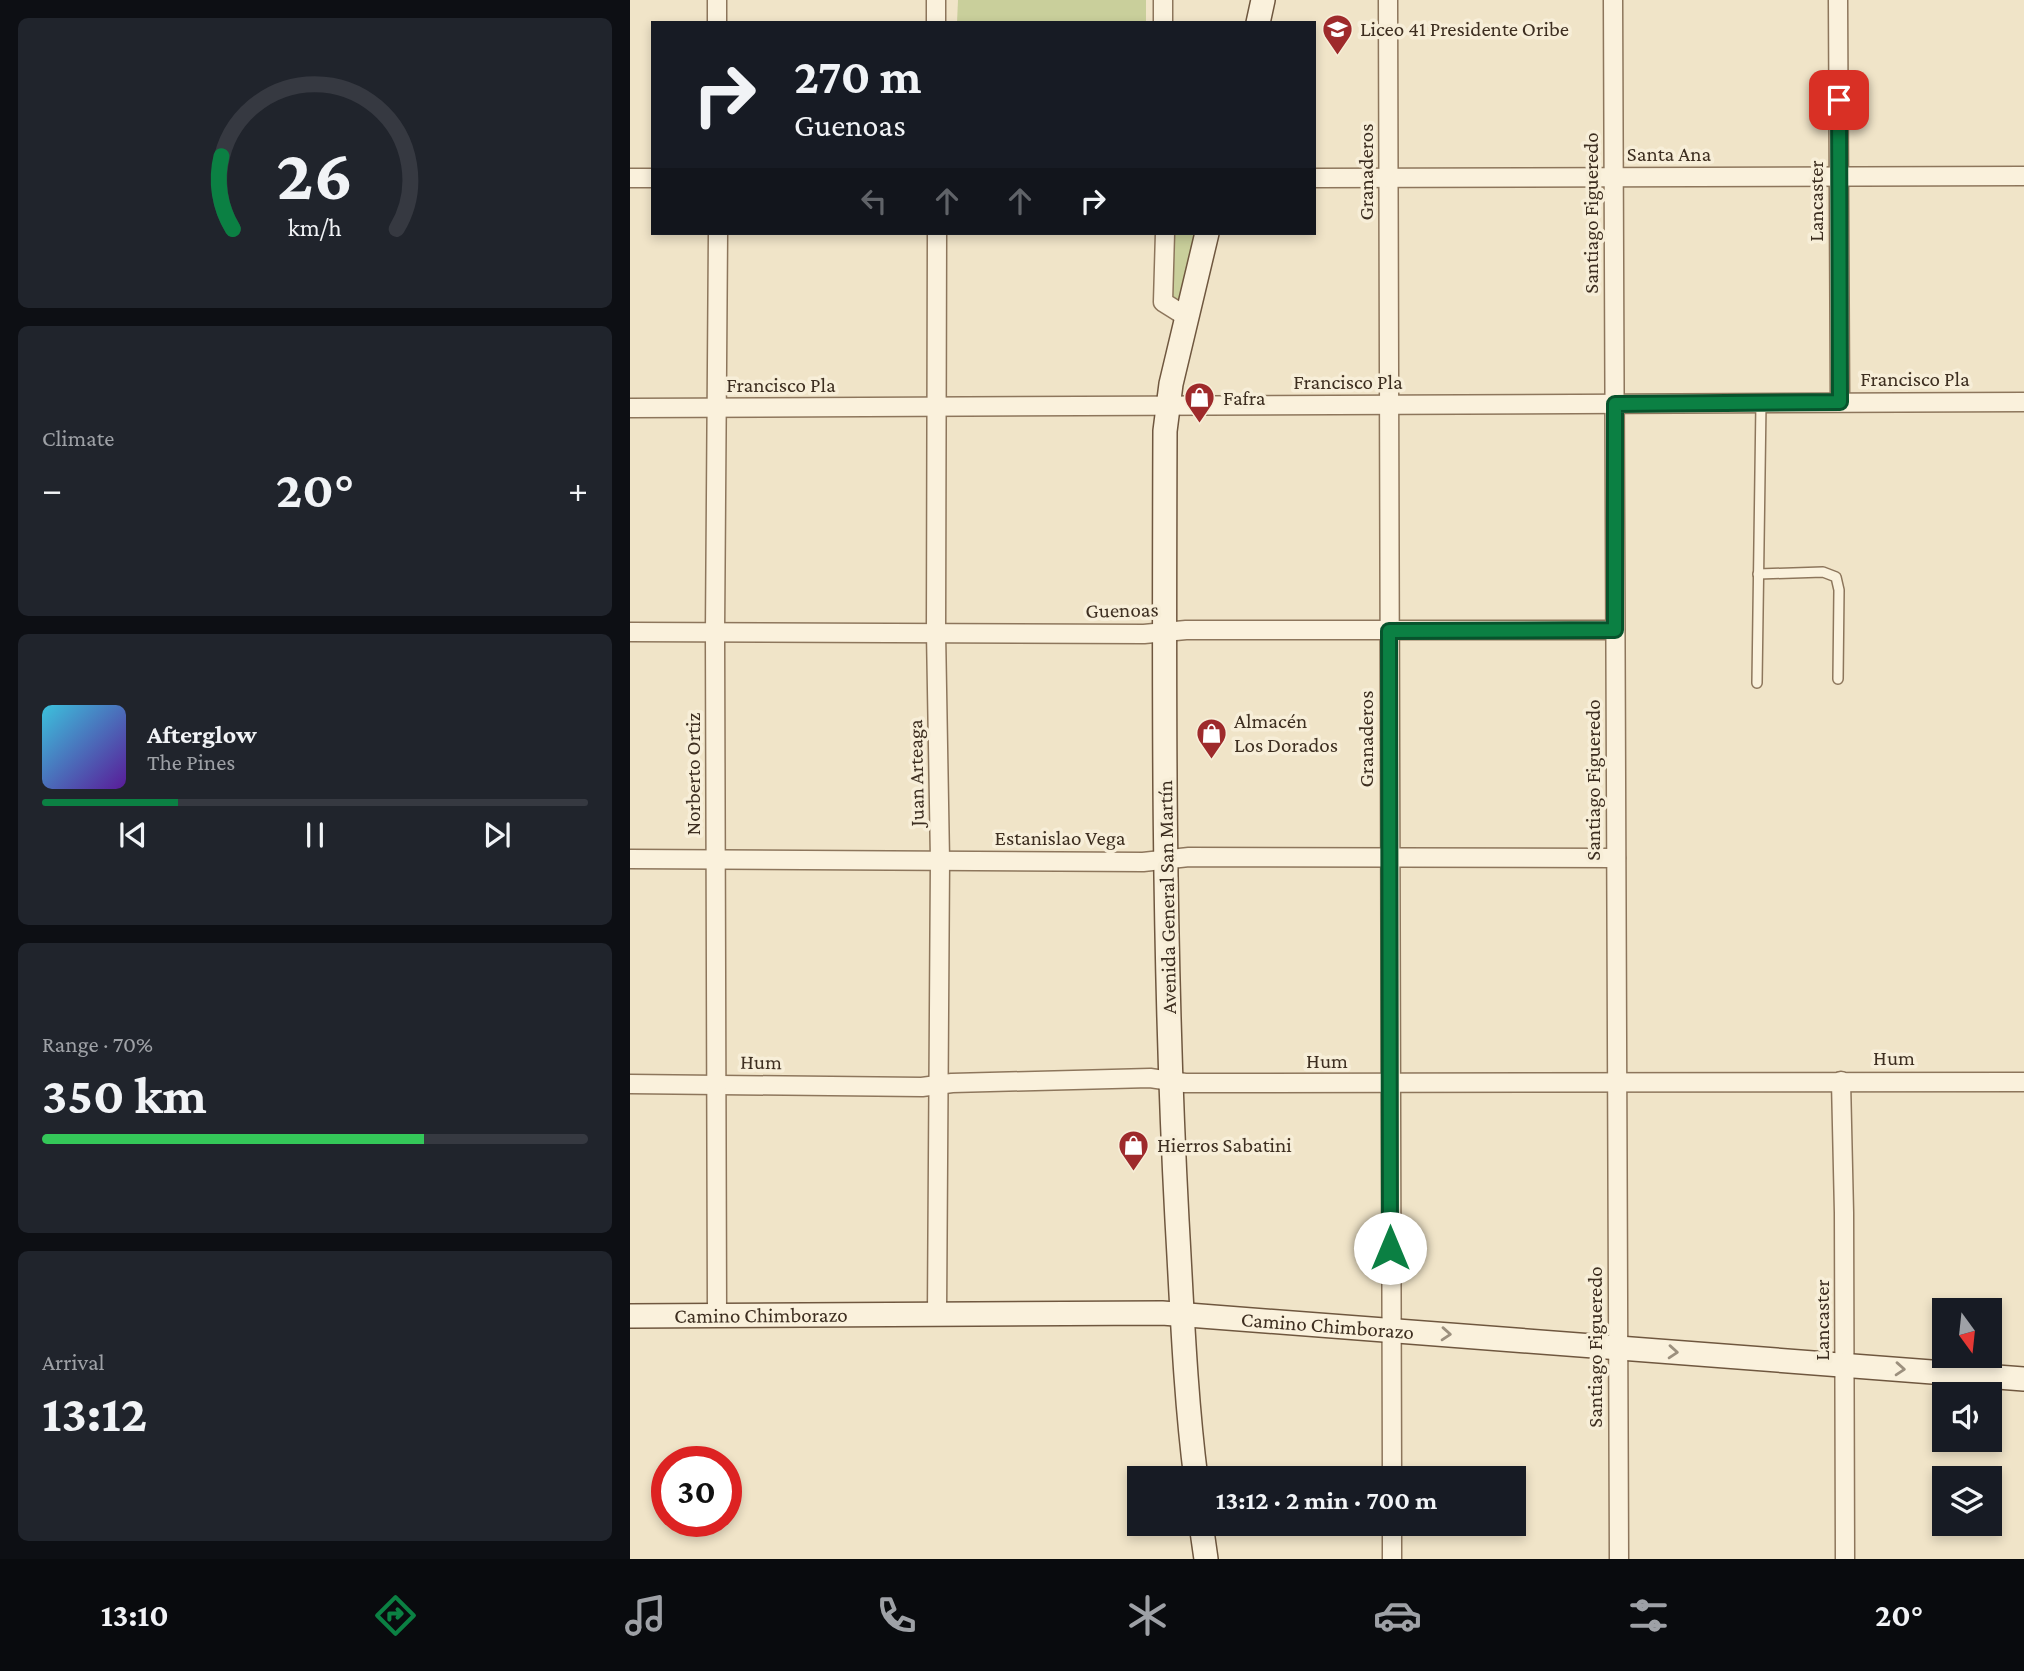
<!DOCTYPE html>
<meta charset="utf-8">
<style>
:root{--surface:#171b24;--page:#20242c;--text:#f1f3f6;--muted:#9ea1a6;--line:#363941;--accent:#0b8043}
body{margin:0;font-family:"Crimson Pro",serif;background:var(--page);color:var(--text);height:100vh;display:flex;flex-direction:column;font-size:26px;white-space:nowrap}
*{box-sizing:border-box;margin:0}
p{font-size:23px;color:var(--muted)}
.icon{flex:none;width:38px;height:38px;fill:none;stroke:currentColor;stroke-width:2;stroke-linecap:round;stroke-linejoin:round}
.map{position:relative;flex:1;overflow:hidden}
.details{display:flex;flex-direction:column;gap:18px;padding:18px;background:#0d0f14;width:630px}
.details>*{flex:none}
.banner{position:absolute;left:21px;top:21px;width:665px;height:214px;border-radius:0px;box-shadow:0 4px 10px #0003;background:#171b24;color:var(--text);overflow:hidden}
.needle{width:46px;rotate:165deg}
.controls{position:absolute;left:1302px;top:1298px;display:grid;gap:14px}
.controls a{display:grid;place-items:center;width:70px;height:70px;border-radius:0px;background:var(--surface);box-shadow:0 4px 10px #0003;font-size:35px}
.speed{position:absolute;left:21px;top:1446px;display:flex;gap:14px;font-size:35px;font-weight:700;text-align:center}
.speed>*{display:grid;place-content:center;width:91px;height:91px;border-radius:50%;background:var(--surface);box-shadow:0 4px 10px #0003;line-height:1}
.speed .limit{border:10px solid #d22;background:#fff;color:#111}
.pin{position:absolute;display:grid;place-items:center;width:60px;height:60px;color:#fff;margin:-30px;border-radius:14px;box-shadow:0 4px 10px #0006}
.me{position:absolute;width:77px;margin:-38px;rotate:0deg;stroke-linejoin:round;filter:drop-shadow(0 0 5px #0008)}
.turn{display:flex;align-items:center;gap:24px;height:147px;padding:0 28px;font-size:32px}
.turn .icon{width:91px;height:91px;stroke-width:2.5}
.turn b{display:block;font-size:49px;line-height:60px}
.lanes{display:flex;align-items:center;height:66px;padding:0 28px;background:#0003;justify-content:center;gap:35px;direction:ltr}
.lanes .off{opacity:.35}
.big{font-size:52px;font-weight:700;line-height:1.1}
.details .widget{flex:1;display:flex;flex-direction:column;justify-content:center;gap:10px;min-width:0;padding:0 24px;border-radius:10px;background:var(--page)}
.details .dial{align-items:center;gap:0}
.dial svg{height:182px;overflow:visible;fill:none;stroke:var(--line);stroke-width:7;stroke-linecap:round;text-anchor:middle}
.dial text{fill:var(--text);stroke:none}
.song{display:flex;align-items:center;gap:21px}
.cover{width:84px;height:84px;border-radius:10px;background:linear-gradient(135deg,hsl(190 70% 55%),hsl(270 70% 35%))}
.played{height:7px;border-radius:4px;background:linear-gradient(90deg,var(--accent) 25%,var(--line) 25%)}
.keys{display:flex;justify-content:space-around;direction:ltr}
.heat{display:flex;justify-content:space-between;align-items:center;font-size:38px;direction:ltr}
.charge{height:10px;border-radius:5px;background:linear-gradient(90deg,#34c759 70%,var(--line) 0)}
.trip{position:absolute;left:497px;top:1466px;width:399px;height:70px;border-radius:0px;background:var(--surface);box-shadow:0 4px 10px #0003;font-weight:700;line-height:70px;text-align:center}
.menu{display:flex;height:112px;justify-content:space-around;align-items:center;background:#090b0e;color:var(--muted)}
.menu .icon{width:49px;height:49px}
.menu .current{color:var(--accent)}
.menu b{font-size:32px;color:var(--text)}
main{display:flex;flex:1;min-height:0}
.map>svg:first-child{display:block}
.green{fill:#c9cf9b}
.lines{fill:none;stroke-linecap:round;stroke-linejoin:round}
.lane-casing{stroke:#8d765c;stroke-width:12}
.street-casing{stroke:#8d765c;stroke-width:21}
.secondary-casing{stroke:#6f573f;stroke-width:26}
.lane{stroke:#faf1dc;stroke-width:9}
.street{stroke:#faf1dc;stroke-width:18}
.secondary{stroke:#faf1dc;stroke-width:23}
.oneway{stroke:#9c907e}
.route-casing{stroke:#07532c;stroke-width:18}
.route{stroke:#0b8043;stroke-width:12}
.labels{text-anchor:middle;stroke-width:7;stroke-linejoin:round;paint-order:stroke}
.poi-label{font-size:21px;fill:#3d2e20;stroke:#f7eed8;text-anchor:start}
.street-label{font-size:21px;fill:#3d2e20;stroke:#f7eed8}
</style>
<main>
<section class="details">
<div class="widget dial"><svg viewBox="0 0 100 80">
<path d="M14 69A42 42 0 1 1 86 69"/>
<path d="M14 69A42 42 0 0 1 9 37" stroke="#0b8043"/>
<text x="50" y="56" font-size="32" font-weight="700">26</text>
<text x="50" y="72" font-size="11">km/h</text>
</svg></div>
<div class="widget"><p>Climate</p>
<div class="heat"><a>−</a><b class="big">20°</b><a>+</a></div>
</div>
<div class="widget">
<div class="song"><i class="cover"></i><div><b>Afterglow</b><p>The Pines</p></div></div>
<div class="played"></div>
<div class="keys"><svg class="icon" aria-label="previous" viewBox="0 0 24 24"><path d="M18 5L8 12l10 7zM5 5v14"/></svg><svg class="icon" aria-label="pause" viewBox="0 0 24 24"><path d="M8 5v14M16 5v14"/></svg><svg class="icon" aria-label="next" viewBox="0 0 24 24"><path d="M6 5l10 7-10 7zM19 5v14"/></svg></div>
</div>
<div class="widget"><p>Range · 70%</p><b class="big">350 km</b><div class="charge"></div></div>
<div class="widget"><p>Arrival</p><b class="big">13:12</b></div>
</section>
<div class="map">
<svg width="1394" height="1559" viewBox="0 0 1394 1559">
<rect width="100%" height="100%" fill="#f0e4c8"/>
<g class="green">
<polygon points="328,0 516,0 516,23 327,23"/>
<polygon points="542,233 567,233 550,298 547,299 542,297"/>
</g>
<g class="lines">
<defs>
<g id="lane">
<polyline points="1128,574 1193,572 1206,577 1209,590 1208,679"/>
<polyline points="1127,683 1131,403"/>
</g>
<g id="street">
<polyline points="87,0 87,23"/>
<polyline points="306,0 306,23"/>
<polyline points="758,0 762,1479"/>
<polyline points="983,0 989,1559"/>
<polyline points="1208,0 1210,402"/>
<polyline points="533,23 533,0"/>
<polyline points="0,178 23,178"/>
<polyline points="684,178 1394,176"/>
<polyline points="535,233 533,302 557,317"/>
<polyline points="0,408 1394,402"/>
<polyline points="0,632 514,634 556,630 985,630"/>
<polyline points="0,859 513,862 559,857 986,858"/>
<polyline points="1211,1081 1214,1213 1215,1559"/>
<polyline points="0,1084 292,1087 322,1083 520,1078 555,1083 1394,1082"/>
<polyline points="307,1313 310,860 306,632 307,233"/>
<polyline points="87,1315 85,632 88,233"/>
<polyline points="762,1524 762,1559"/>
</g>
<g id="secondary">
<polyline points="628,23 633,0"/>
<path id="s1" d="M0,1316l532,-3 862,66"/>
<path d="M566,1479c-11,-86 -14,-173 -19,-259 -14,-263 -13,-526 -12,-789l6,-47 36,-151"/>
<polyline points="571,1524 576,1559"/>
</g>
</defs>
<use href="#lane" class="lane-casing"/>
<use href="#street" class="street-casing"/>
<use href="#secondary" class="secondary-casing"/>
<use href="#lane" class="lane"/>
<use href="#street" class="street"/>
<use href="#secondary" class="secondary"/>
</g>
<defs><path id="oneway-chevron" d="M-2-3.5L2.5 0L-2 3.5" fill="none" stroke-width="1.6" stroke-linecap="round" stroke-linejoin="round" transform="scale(1.75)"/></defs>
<g class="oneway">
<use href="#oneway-chevron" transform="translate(816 1334) rotate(4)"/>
<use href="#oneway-chevron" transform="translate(1043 1352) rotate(4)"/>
<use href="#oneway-chevron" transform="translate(1270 1369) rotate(4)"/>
</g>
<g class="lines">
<defs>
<polyline id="route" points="760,1248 759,631 985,630 985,404 1210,402 1209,100"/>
</defs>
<use href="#route" class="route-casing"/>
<use href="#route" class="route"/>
</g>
<defs>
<symbol id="school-pin" viewBox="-11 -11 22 30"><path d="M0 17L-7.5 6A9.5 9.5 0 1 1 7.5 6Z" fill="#9e2a2b" stroke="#f7eed8"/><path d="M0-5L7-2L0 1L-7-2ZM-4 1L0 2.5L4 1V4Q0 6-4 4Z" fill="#fff"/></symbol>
<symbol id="shop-pin" viewBox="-11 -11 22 30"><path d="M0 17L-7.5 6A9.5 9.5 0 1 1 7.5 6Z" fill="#9e2a2b" stroke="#f7eed8"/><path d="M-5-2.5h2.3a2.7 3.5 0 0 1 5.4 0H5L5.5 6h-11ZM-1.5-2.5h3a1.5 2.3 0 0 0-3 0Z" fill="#fff"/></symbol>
</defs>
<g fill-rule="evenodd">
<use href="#school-pin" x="690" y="12" width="35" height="47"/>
<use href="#shop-pin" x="552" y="380" width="35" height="47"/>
<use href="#shop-pin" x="564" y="716" width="35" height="47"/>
<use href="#shop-pin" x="486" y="1128" width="35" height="47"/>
</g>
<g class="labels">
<g class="poi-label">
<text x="730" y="36">Liceo 41 Presidente Oribe</text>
<text x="593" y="405">Fafra</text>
<text x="604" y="728">Almacén<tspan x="604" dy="24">Los Dorados</tspan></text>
<text x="527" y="1152">Hierros Sabatini</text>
</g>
<g class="street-label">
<text x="1039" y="161">Santa Ana</text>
<text transform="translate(736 172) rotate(-90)" y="7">Granaderos</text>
<text transform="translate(1186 201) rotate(-90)" y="7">Lancaster</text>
<text transform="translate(961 213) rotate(-90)" y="7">Santiago Figueredo</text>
<text x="1285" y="386">Francisco Pla</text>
<text x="718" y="389">Francisco Pla</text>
<text x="151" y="392">Francisco Pla</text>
<text transform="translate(492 610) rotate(-1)" y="7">Guenoas</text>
<text transform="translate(736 739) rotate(-90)" y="7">Granaderos</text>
<text transform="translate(286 773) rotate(-91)" y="7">Juan Arteaga</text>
<text transform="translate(63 774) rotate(-90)" y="7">Norberto Ortiz</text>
<text transform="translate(963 780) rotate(-90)" y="7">Santiago Figueredo</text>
<text x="430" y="845">Estanislao Vega</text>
<text transform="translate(537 897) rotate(-91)" y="7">Avenida General San Martín</text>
<text x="1264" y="1065">Hum</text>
<text x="697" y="1068">Hum</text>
<text transform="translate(131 1062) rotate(1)" y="7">Hum</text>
<text dy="7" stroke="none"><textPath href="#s1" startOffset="131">Camino Chimborazo</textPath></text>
<text transform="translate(1192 1320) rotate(-90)" y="7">Lancaster</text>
<text dy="7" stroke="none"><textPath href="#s1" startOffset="698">Camino Chimborazo</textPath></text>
<text transform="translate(965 1347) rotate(-90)" y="7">Santiago Figueredo</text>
</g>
</g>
</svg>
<div class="controls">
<a><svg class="needle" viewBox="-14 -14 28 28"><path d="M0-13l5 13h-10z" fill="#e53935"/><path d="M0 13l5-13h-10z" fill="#9ea1a6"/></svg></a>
<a><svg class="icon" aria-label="sound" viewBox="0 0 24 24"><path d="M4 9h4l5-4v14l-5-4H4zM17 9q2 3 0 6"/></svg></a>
<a><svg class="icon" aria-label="layers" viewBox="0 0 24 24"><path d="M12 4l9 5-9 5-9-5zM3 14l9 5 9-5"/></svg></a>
</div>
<div class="speed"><div class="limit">30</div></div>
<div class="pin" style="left:1209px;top:100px;background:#d93025"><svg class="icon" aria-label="arrive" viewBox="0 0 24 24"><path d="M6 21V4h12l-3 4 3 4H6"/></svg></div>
<svg class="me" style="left:760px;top:1248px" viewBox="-20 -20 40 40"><circle r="19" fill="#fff"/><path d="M0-13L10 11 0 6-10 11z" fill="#0b8043"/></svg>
<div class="trip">13:12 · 2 min · 700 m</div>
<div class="banner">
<div class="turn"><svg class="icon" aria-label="right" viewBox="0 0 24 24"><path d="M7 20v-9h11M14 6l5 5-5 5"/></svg><div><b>270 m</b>Guenoas</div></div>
<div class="lanes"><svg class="icon off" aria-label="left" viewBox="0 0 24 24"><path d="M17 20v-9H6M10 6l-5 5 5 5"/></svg><svg class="icon off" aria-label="ahead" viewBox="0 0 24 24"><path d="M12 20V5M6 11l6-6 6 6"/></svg><svg class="icon off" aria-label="ahead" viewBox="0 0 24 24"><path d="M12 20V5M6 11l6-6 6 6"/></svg><svg class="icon" aria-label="right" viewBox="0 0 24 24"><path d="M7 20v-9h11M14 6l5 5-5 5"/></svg></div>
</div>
</div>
</main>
<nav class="menu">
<b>13:10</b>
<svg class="icon current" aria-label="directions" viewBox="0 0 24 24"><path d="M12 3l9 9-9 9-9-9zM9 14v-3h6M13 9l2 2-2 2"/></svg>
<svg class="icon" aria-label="music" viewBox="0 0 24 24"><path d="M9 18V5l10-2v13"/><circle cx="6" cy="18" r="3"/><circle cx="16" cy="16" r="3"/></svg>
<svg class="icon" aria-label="phone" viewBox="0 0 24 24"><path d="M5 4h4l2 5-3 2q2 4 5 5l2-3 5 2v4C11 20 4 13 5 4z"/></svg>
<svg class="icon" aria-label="climate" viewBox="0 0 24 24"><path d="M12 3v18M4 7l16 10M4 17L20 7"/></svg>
<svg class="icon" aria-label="car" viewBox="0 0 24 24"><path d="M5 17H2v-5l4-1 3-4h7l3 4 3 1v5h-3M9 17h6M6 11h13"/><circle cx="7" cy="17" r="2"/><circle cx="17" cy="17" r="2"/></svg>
<svg class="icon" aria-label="filters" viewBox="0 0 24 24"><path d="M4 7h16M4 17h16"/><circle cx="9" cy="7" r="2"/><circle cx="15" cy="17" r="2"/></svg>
<b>20°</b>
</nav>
